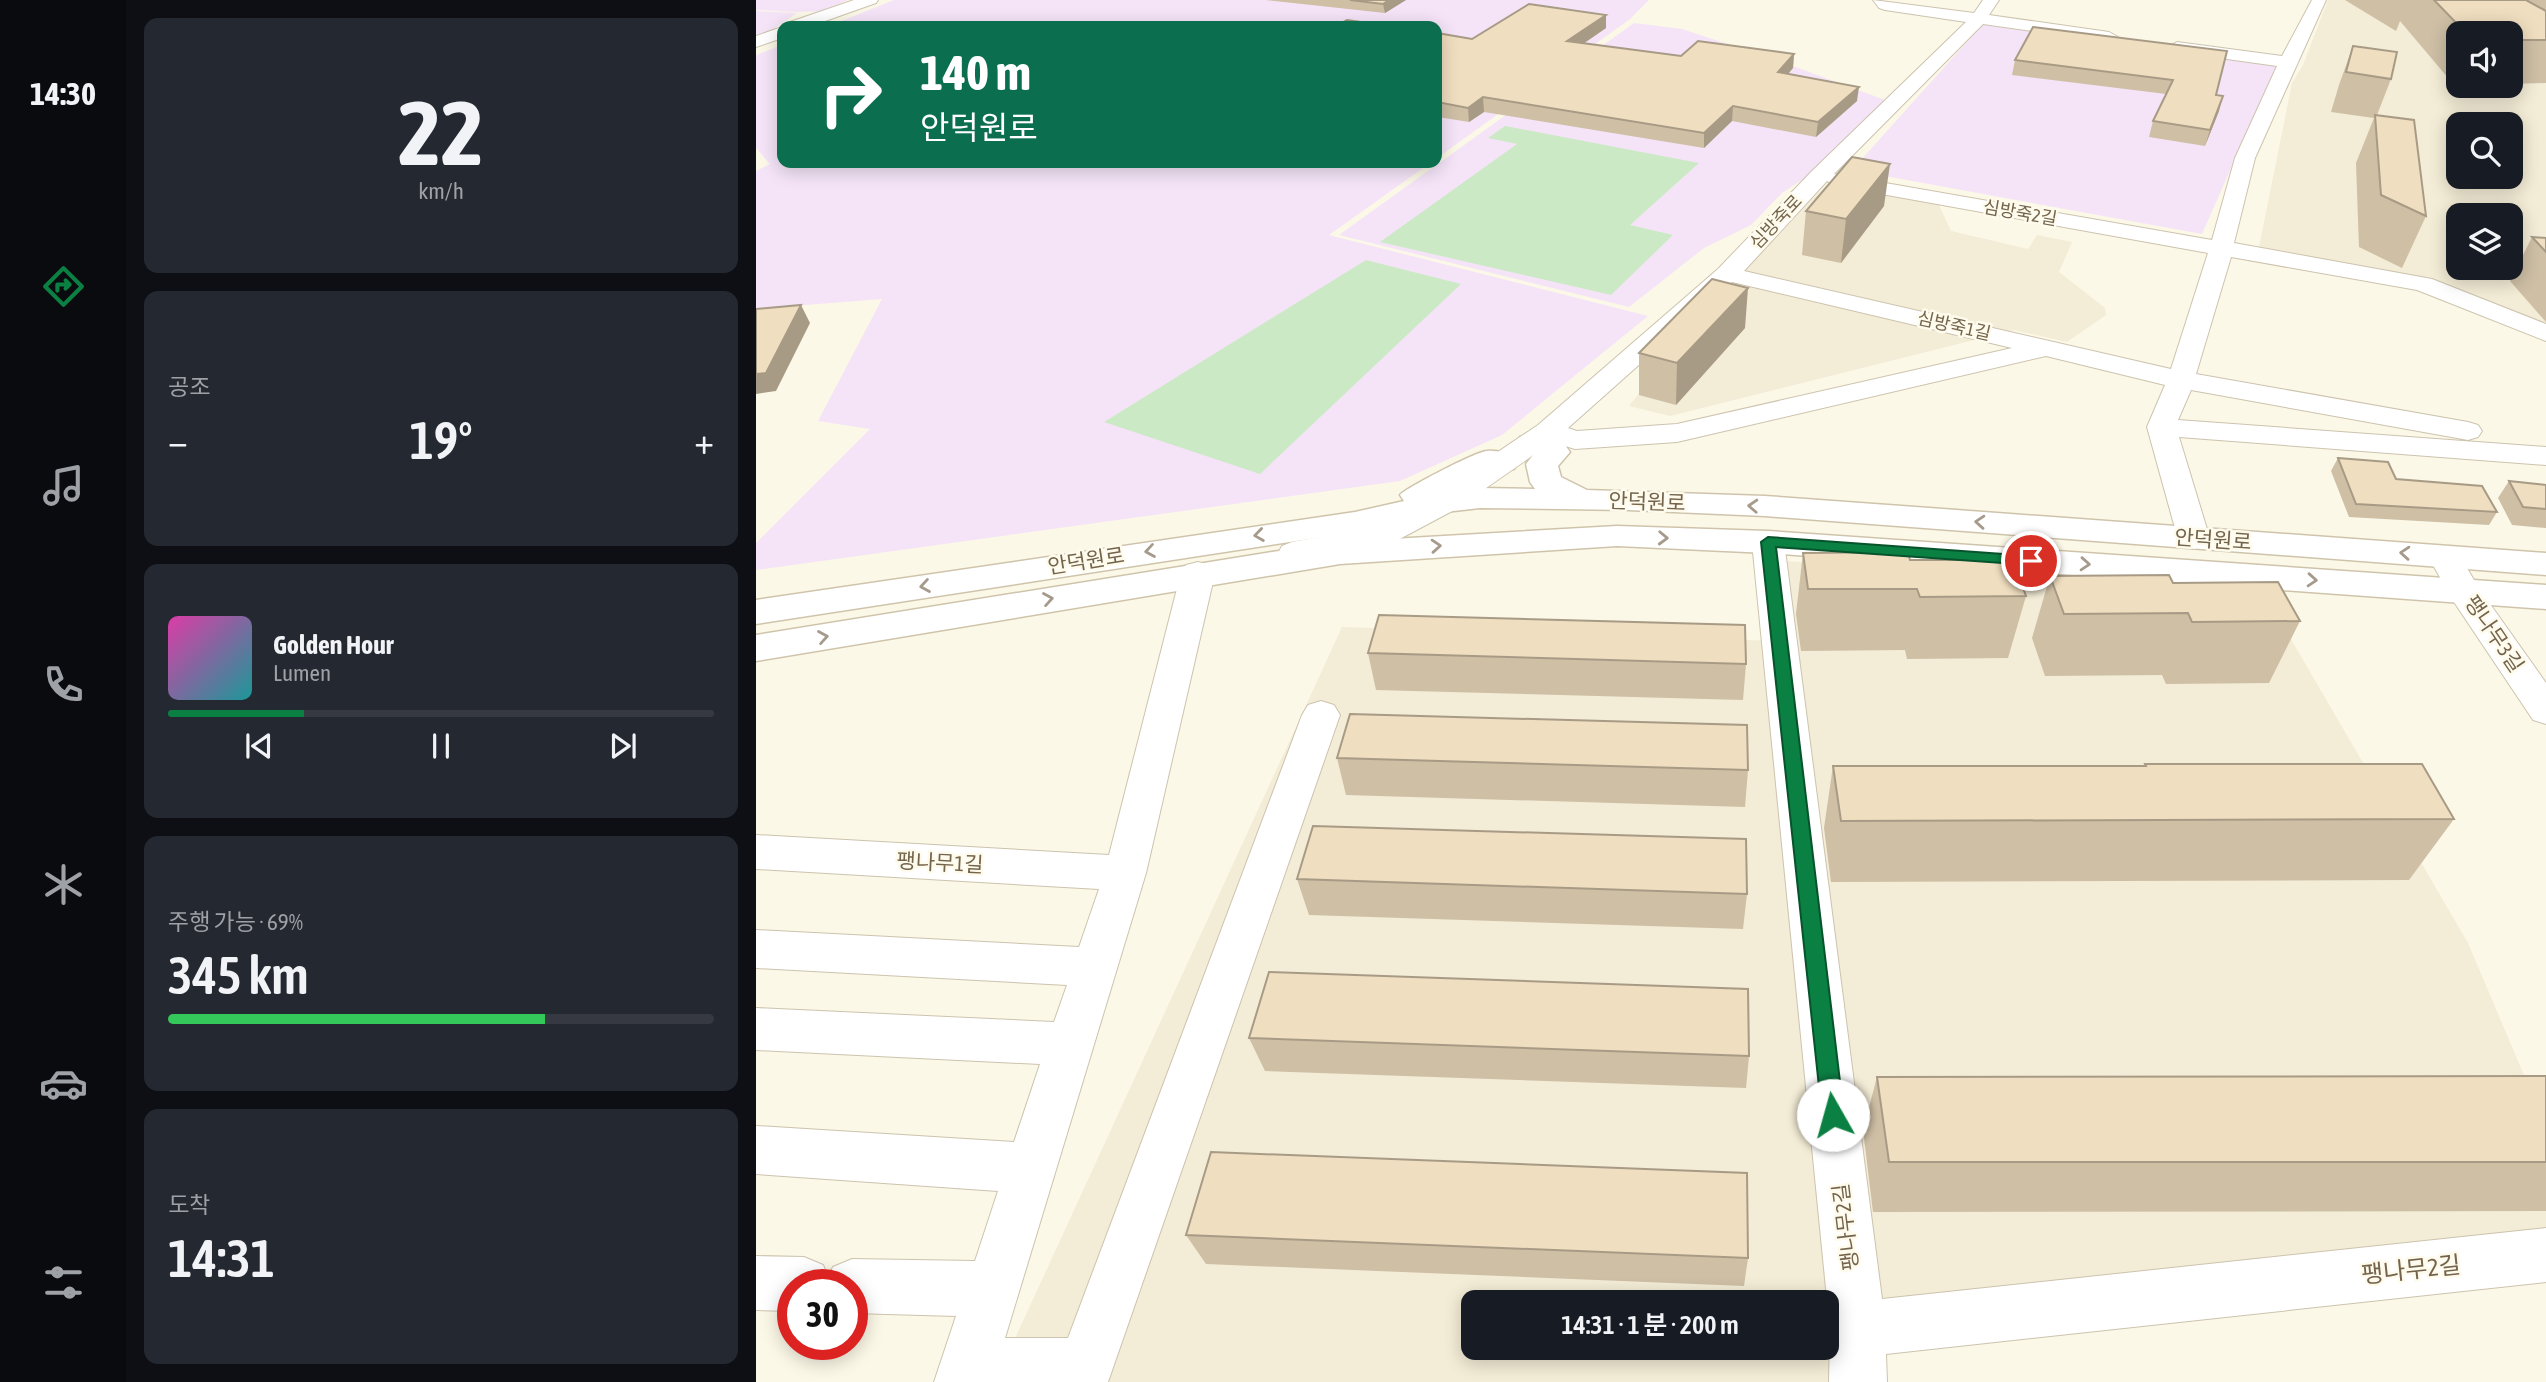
<!DOCTYPE html>
<html lang="ko">
<meta charset="utf-8">
<style>
:root{--surface:#171b24;--page:#242831;--text:#f1f3f6;--muted:#9ea1a6;--line:#363941;--accent:#0b8043}
body{margin:0;font-family:"Asap Condensed","Noto Sans KR",sans-serif;background:var(--page);color:var(--text);height:100vh;display:flex;flex-direction:column;font-size:26px;white-space:nowrap}
*{box-sizing:border-box;margin:0}
p{font-size:23px;color:var(--muted)}
.icon{flex:none;width:38px;height:38px;fill:none;stroke:currentColor;stroke-width:2;stroke-linecap:round;stroke-linejoin:round}
.map{position:relative;flex:1;overflow:hidden}
.side{display:flex;flex-direction:column;gap:18px;padding:18px;background:#0d0f14;width:630px}
.side>*{flex:none}
.banner{position:absolute;left:21px;top:21px;width:665px;height:147px;border-radius:14px;box-shadow:0 4px 18px #0003;background:#0b6e4f;color:#fff;overflow:hidden}
.controls{position:absolute;left:1690px;top:21px;display:grid;gap:14px}
.controls a{display:grid;place-items:center;width:77px;height:77px;border-radius:14px;background:var(--surface);box-shadow:0 4px 18px #0003;font-size:35px}
.speed{position:absolute;left:21px;top:1269px;display:flex;gap:14px;font-size:35px;font-weight:700;text-align:center}
.speed>*{display:grid;place-content:center;width:91px;height:91px;border-radius:50%;background:var(--surface);box-shadow:0 4px 18px #0003;line-height:1}
.speed .limit{border:10px solid #d22;background:#fff;color:#111}
.pin{position:absolute;display:grid;place-items:center;width:60px;height:60px;color:#fff;margin:-30px;border:4px solid #fff;border-radius:50%;box-shadow:0 2px 7px #0007}
.me{position:absolute;width:77px;margin:-38px;rotate:353deg;stroke-linejoin:round;filter:drop-shadow(0 0 5px #0008)}
.turn{display:flex;align-items:center;gap:24px;height:147px;padding:0 28px;font-size:32px}
.turn .icon{width:91px;height:91px;stroke-width:2.5}
.turn b{display:block;font-size:49px;line-height:60px}
.big{font-size:52px;font-weight:600;line-height:1.1}
.side .card{flex:1;display:flex;flex-direction:column;justify-content:center;gap:10px;min-width:0;padding:0 24px;border-radius:14px;background:var(--page)}
.side .dial{align-items:center;gap:0}
.dial b{font-size:91px;line-height:1}
.song{display:flex;align-items:center;gap:21px}
.cover{width:84px;height:84px;border-radius:10px;background:linear-gradient(135deg,hsl(320 70% 55%),hsl(180 70% 35%))}
.played{height:7px;border-radius:4px;background:linear-gradient(90deg,var(--accent) 25%,var(--line) 25%)}
.keys{display:flex;justify-content:space-around;direction:ltr}
.heat{display:flex;justify-content:space-between;align-items:center;font-size:38px;direction:ltr}
.charge{height:10px;border-radius:5px;background:linear-gradient(90deg,#34c759 69%,var(--line) 0)}
.trip{position:absolute;left:705px;top:1290px;width:378px;height:70px;border-radius:14px;background:var(--surface);box-shadow:0 4px 18px #0003;font-weight:600;line-height:70px;text-align:center}
main{display:flex;flex:1;min-height:0}
.tab-bar{display:flex;flex-direction:column;width:126px;justify-content:space-around;align-items:center;background:#090b0e;color:var(--muted)}
.tab-bar .icon{width:49px;height:49px}
.tab-bar .selected{color:var(--accent)}
.tab-bar b{font-size:32px;color:var(--text)}
.map>svg:first-child{display:block}
.residential{fill:#f3ecd6;fill-rule:evenodd}
.education{fill:#f5e4f8}
.green{fill:#cce9c6}
.lines{fill:none;stroke-linecap:round;stroke-linejoin:round}
.street-casing{stroke:#cdc3ae;stroke-width:2}
.secondary-casing{stroke:#cfc4ab;stroke-width:3}
.street{fill:#fff;fill-rule:evenodd}
.secondary{fill:#fff;fill-rule:evenodd}
.wall{fill:#cebfa5}
.shaded-wall{fill:#a89b86}
.building{fill:#f0dec0;stroke:#a89b86;stroke-width:2}
.oneway{stroke:#a59a8b}
.route{fill:#0b8043;stroke:#07532c;stroke-width:2}
.labels{text-anchor:middle;stroke-width:5;stroke-linejoin:round;paint-order:stroke}
.far-street-label{font-size:18px;fill:#74644c;stroke:#fefbed}
.street-label{font-size:21px;fill:#74644c;stroke:#fefbed}
.near-street-label{font-size:24px;fill:#74644c;stroke:#fefbed}
</style>
<main>
<nav class="tab-bar">
<b>14:30</b>
<svg class="icon selected" aria-label="directions" viewBox="0 0 24 24"><path d="M12 3l9 9-9 9-9-9zM9 14v-3h6M13 9l2 2-2 2"/></svg>
<svg class="icon" aria-label="music" viewBox="0 0 24 24"><path d="M9 18V5l10-2v13"/><circle cx="6" cy="18" r="3"/><circle cx="16" cy="16" r="3"/></svg>
<svg class="icon" aria-label="phone" viewBox="0 0 24 24"><path d="M5 4h4l2 5-3 2q2 4 5 5l2-3 5 2v4C11 20 4 13 5 4z"/></svg>
<svg class="icon" aria-label="climate" viewBox="0 0 24 24"><path d="M12 3v18M4 7l16 10M4 17L20 7"/></svg>
<svg class="icon" aria-label="car" viewBox="0 0 24 24"><path d="M5 17H2v-5l4-1 3-4h7l3 4 3 1v5h-3M9 17h6M6 11h13"/><circle cx="7" cy="17" r="2"/><circle cx="17" cy="17" r="2"/></svg>
<svg class="icon" aria-label="filters" viewBox="0 0 24 24"><path d="M4 7h16M4 17h16"/><circle cx="9" cy="7" r="2"/><circle cx="15" cy="17" r="2"/></svg>
</nav>
<section class="side">
<div class="card dial"><b>22</b><p>km/h</p></div>
<div class="card"><p>공조</p>
<div class="heat"><a>−</a><b class="big">19°</b><a>+</a></div>
</div>
<div class="card">
<div class="song"><i class="cover"></i><div><b>Golden Hour</b><p>Lumen</p></div></div>
<div class="played"></div>
<div class="keys"><svg class="icon" aria-label="previous" viewBox="0 0 24 24"><path d="M18 5L8 12l10 7zM5 5v14"/></svg><svg class="icon" aria-label="pause" viewBox="0 0 24 24"><path d="M8 5v14M16 5v14"/></svg><svg class="icon" aria-label="next" viewBox="0 0 24 24"><path d="M6 5l10 7-10 7zM19 5v14"/></svg></div>
</div>
<div class="card"><p>주행 가능 · 69%</p><b class="big">345 km</b><div class="charge"></div></div>
<div class="card"><p>도착</p><b class="big">14:31</b></div>
</section>
<div class="map">
<svg width="1790" height="1382" viewBox="0 0 1790 1382">
<rect width="100%" height="100%" fill="#fbf8e7"/>
<g class="residential">
<path d="M1572,0h218v327l-95,-41 -193,-34 34,-169 11,-18zM1703,33h52v53h-52zM1703,124h52v53h-52zM1703,215h52v53h-52z"/>
<polygon points="1072,184 1182,203 1195,231 1272,249 1281,235 1316,242 1303,272 1349,308 1350,315 1311,342 1258,330 914,416 873,406 981,270"/>
<path d="M1014,560l494,33 204,350 78,184v128l-688,74v53h-863l347,-755 436,14zM718,1302h353v46h-353z"/>
</g>
<g class="education">
<polygon points="0,0 92,0 67,11 40,12 0,10"/>
<polygon points="138,0 893,0 874,19 681,158 681,26 73,26"/>
<polygon points="0,11 41,13 13,32 0,37"/>
<polygon points="878,23 926,29 1029,63 1129,100 1070,164 1026,193 995,225 948,248 873,307 583,235"/>
<polygon points="1227,24 1521,64 1446,234 1096,170"/>
<polygon points="26,45 26,163 674,163 573,235 892,316 746,435 644,481 0,570 0,543 114,429 62,421 126,299 0,309 0,171 14,164 0,148 0,55"/>
</g>
<g class="green">
<polygon points="749,126 943,163 874,225 917,235 855,295 624,242 761,144 732,138"/>
<polygon points="610,260 705,284 504,474 348,422"/>
</g>
<g class="lines">
<defs>
<g id="street">
<polygon points="98,0 122,0 120,3 55,26 32,26 34,22"/>
<path d="M1117,0l101,13 9,-13h16l-10,15 120,17 9,5 -9,5 -126,-18 -149,150 378,66 23,-82 42,-92 -100,-14 -9,-5 9,-5 105,14 30,-56h14l-71,158 -21,85 198,36 114,45v17l-129,-51 -186,-33 -35,117 272,48 10,3 4,6 -4,6 -10,3 -277,-50 -13,30 368,27v18l-367,-28 31,102 -5,7 -11,3 -11,-3 -5,-7 -31,-112 18,-42 -119,-29 -369,86 -102,7 -23,-7 -96,67 -62,33 -100,21 -12,-3 -4,-7 4,-7 10,-4 82,-15 60,-32 104,-70 180,-156 93,-97 155,-150 -81,-12 -6,-2zM1071,181l10,5 371,67 -37,116 -427,-98zM976,282l280,66 -335,76 -100,7 -9,-3z"/>
<polygon points="26,27 26,38 0,47 0,36"/>
<polygon points="1012,532 1023,535 1028,542 1126,1299 1790,1228 1790,1282 1130,1354 1131,1382 1073,1382 1074,1329 996,542 1001,535"/>
<polygon points="1688,546 1700,549 1722,587 1790,683 1790,724 1777,720 1696,599 1672,556 1676,549"/>
<polygon points="442,562 454,565 459,573 390,873 249,1338 312,1338 546,715 552,705 565,701 578,705 584,715 352,1382 178,1382 200,1316 96,1313 96,1284 37,1284 37,1311 0,1310 0,1256 48,1257 67,1265 72,1277 77,1267 96,1259 219,1261 242,1191 0,1174 0,1126 258,1142 284,1064 0,1050 0,1008 298,1022 311,985 0,968 0,930 323,947 343,889 0,869 0,835 353,855 425,573 430,565"/>
</g>
<g id="secondary">
<path d="M775,435l34,10 5,7 -12,14 3,11 26,13 178,6 781,57v22l-781,-59 -137,-6 -148,-2 -35,4 -90,20 -599,92v-24l599,-88 49,-11 -4,-6c4,-6 77,-44 87,-44 9,-1 19,2 27,4l5,7 -5,7 -22,1 -39,21 27,-3 55,1 -5,-7 -4,-18 7,-9 -13,-4 -4,-7 4,-7z"/>
<polygon points="861,526 1012,531 1790,585 1790,609 1012,553 861,546 584,564 0,661 0,635 516,552 584,542"/>
</g>
</defs>
<use href="#street" class="street-casing"/>
<use href="#secondary" class="secondary-casing"/>
<use href="#street" class="street"/>
<use href="#secondary" class="secondary"/>
</g>
<g class="wall">
<polygon points="510,0 650,0 629,13"/>
<polygon points="1589,0 1790,0 1790,83 1755,84 1755,33 1703,33 1703,85 1698,85 1644,21 1640,31"/>
<polygon points="850,15 850,28 828,43 925,56 1038,54 1037,68 1032,74 1101,101 1060,137 976,121 948,148 728,112 713,122 682,117 681,118 681,33 716,39"/>
<polygon points="1277,27 1460,95 1463,111 1449,146 1393,137 1397,121 1410,94 1256,75 1259,60"/>
<polygon points="1597,46 1635,79 1621,115 1670,216 1646,268 1603,247 1600,163 1618,118 1575,112 1583,85"/>
<polygon points="1128,206 1085,263 1046,255 1050,211"/>
<polygon points="1776,237 1790,238 1790,322 1754,281"/>
<polygon points="989,328 920,405 883,395 883,353"/>
<polygon points="1582,458 1640,479 1741,512 1733,525 1593,517 1575,471"/>
<polygon points="1753,481 1790,485 1790,528 1756,525 1742,498"/>
<polygon points="1047,553 1154,560 1270,596 1252,658 1151,659 1149,650 1045,651 1040,614"/>
<polygon points="1294,576 1417,583 1544,621 1513,683 1410,684 1406,675 1289,676 1276,638"/>
<polygon points="612,653 990,664 987,700 620,690"/>
<polygon points="581,758 992,770 989,807 590,795"/>
<polygon points="1389,764 1698,819 1653,880 1075,882 1068,828 1077,766 1389,766"/>
<polygon points="541,879 991,894 987,929 553,915"/>
<polygon points="493,1038 993,1056 990,1088 509,1071"/>
<polygon points="1790,1076 1790,1211 1117,1212 1107,1130 1121,1077"/>
<polygon points="430,1235 992,1258 988,1286 450,1264"/>
</g>
<g class="shaded-wall">
<polygon points="633,0 650,0 629,13 627,4"/>
<polygon points="850,15 850,28 811,55 811,41"/>
<polygon points="1038,54 1037,68 1021,87 1022,72"/>
<polygon points="1103,87 1101,101 1060,137 1062,122"/>
<polygon points="1467,96 1463,111 1449,146 1454,130"/>
<polygon points="727,97 728,112 713,122 712,108"/>
<polygon points="977,106 976,121 948,148 948,133"/>
<polygon points="1134,164 1128,206 1085,263 1090,219"/>
<polygon points="992,288 989,328 920,405 921,363"/>
<polygon points="45,305 54,323 20,391 0,394 0,374"/>
</g>
<g class="building">
<polygon points="594,0 633,0 627,4"/>
<polygon points="1678,0 1770,0 1790,11 1790,40 1755,40 1755,33 1710,33"/>
<polygon points="773,4 850,15 811,41 925,56 942,41 1038,54 1022,72 1103,87 1062,122 977,106 948,133 727,97 712,108 681,102 681,33 716,39"/>
<polygon points="591,20 633,26 580,26"/>
<polygon points="1277,27 1471,51 1460,95 1467,96 1454,130 1397,121 1417,80 1259,60"/>
<polygon points="1597,46 1641,52 1635,79 1590,72"/>
<polygon points="1619,115 1658,120 1670,216 1625,195"/>
<polygon points="1096,157 1134,164 1090,219 1050,211"/>
<polygon points="1776,237 1790,238 1790,252"/>
<polygon points="956,279 992,288 921,363 883,353"/>
<polygon points="45,305 10,373 0,374 0,309"/>
<polygon points="1582,458 1632,462 1640,479 1726,486 1741,512 1600,504"/>
<polygon points="1753,481 1790,485 1790,509 1767,507"/>
<polygon points="1152,552 1154,560 1257,560 1270,596 1164,597 1161,589 1052,589 1047,553"/>
<polygon points="1413,575 1417,583 1522,582 1544,621 1436,622 1432,613 1308,614 1294,576"/>
<polygon points="623,615 989,625 990,664 612,653"/>
<polygon points="594,714 991,725 992,770 581,758"/>
<polygon points="1389,764 1666,764 1698,819 1085,821 1077,766 1390,766"/>
<polygon points="557,826 990,839 991,894 541,879"/>
<polygon points="513,972 992,989 993,1056 493,1038"/>
<polygon points="1790,1076 1790,1162 1133,1162 1121,1077"/>
<polygon points="455,1152 991,1173 992,1258 430,1235"/>
</g>
<defs><path id="oneway-chevron" d="M-2-3.5L2.5 0L-2 3.5" fill="none" stroke-width="1.6" stroke-linecap="round" stroke-linejoin="round" transform="scale(1.75)"/></defs>
<g class="oneway">
<use href="#oneway-chevron" transform="translate(997 506) rotate(-177)"/>
<use href="#oneway-chevron" transform="translate(1224 522) rotate(-176)"/>
<use href="#oneway-chevron" transform="translate(503 535) rotate(172)"/>
<use href="#oneway-chevron" transform="translate(907 538) rotate(2)"/>
<use href="#oneway-chevron" transform="translate(680 546) rotate(-4)"/>
<use href="#oneway-chevron" transform="translate(394 551) rotate(171)"/>
<use href="#oneway-chevron" transform="translate(1649 553) rotate(-176)"/>
<use href="#oneway-chevron" transform="translate(1329 564) rotate(4)"/>
<use href="#oneway-chevron" transform="translate(1556 580) rotate(4)"/>
<use href="#oneway-chevron" transform="translate(169 586) rotate(171)"/>
<use href="#oneway-chevron" transform="translate(292 599) rotate(-10)"/>
<use href="#oneway-chevron" transform="translate(67 637) rotate(-10)"/>
</g>
<polygon class="route" points="1012,537 1275,556 1282,561 1275,565 1020,547 1088,1115 1085,1122 1077,1125 1070,1122 1066,1115 1005,542"/>
<g class="labels">
<g class="far-street-label">
<text transform="translate(1264 213) rotate(10)" y="6">심방죽2길</text>
<text transform="translate(1020 222) rotate(-47)" y="6">심방죽로</text>
<text transform="translate(1198 326) rotate(13)" y="6">심방죽1길</text>
</g>
<g class="street-label">
<text transform="translate(891 502) rotate(2)" y="7">안덕원로</text>
<text transform="translate(1457 540) rotate(4)" y="7">안덕원로</text>
<text transform="translate(330 561) rotate(-9)" y="7">안덕원로</text>
<text transform="translate(1738 634) rotate(56)" y="7">팽나무3길</text>
<text transform="translate(184 863) rotate(3)" y="7">팽나무1길</text>
<text transform="translate(1090 1227) rotate(-97)" y="7">팽나무2길</text>
</g>
<g class="near-street-label">
<text transform="translate(1655 1270) rotate(-6)" y="8">팽나무2길</text>
</g>
</g>
</svg>
<div class="controls">
<a><svg class="icon" aria-label="sound" viewBox="0 0 24 24"><path d="M4 9h4l5-4v14l-5-4H4zM17 9q2 3 0 6"/></svg></a>
<a><svg class="icon" aria-label="search" viewBox="0 0 24 24"><circle cx="10" cy="10" r="6"/><path d="M15 15l6 6"/></svg></a>
<a><svg class="icon" aria-label="layers" viewBox="0 0 24 24"><path d="M12 4l9 5-9 5-9-5zM3 14l9 5 9-5"/></svg></a>
</div>
<div class="speed"><div class="limit">30</div></div>
<div class="pin" style="left:1275px;top:561px;background:#d93025"><svg class="icon" aria-label="arrive" viewBox="0 0 24 24"><path d="M6 21V4h12l-3 4 3 4H6"/></svg></div>
<svg class="me" style="left:1077px;top:1115px" viewBox="-20 -20 40 40"><circle r="19" fill="#fff"/><path d="M0-13L10 11 0 6-10 11z" fill="#0b8043"/></svg>
<div class="trip">14:31 · 1 분 · 200 m</div>
<div class="banner">
<div class="turn"><svg class="icon" aria-label="right" viewBox="0 0 24 24"><path d="M7 20v-9h11M14 6l5 5-5 5"/></svg><div><b>140 m</b>안덕원로</div></div>
</div>
</div>
</main>
